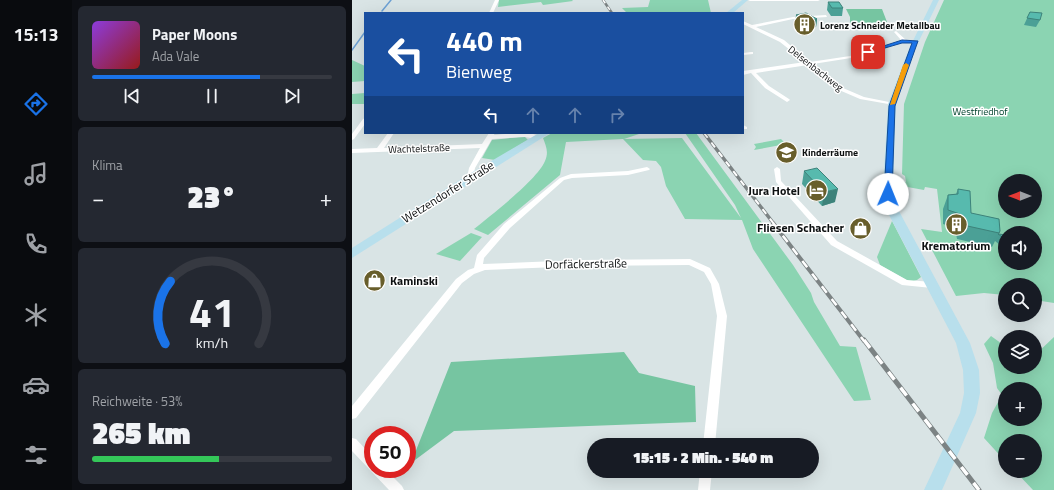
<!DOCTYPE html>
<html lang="de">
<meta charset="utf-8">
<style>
:root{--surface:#171b24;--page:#242831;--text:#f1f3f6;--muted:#9ea1a6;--line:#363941;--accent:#1a73e8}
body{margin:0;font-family:"Titillium Web",sans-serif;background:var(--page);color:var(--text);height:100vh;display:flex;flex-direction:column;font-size:15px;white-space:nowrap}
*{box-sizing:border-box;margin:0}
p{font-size:13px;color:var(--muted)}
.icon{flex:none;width:22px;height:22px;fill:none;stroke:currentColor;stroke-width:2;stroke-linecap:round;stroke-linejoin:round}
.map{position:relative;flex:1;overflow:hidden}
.sheet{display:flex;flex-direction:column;gap:6px;padding:6px;background:#0d0f14;width:280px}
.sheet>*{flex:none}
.hud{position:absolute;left:12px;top:12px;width:380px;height:122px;border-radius:0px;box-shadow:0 4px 16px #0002;background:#1a4fa0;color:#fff;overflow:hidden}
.needle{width:26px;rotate:270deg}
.buttons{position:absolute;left:646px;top:174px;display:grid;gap:8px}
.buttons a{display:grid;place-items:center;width:44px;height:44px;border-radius:50%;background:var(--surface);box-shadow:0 4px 16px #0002;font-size:20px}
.speed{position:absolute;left:12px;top:426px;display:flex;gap:8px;font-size:20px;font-weight:700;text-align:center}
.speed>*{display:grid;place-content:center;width:52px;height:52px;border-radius:50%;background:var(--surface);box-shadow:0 4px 16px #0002;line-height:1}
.speed .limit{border:6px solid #d22;background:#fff;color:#111}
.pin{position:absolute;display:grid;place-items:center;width:34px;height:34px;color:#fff;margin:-17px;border-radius:8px;box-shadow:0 2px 6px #0006}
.me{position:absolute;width:44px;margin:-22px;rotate:1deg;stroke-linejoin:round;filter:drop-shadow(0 0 3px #0008)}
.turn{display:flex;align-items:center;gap:14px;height:84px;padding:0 16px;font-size:18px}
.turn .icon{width:52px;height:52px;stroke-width:2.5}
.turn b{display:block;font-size:28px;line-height:34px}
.lanes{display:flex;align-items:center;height:38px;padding:0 16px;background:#0003;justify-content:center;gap:20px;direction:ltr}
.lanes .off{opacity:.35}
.big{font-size:30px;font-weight:800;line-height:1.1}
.sheet .tile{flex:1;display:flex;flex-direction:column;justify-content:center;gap:6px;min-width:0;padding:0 14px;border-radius:6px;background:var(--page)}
.sheet .dial{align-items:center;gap:0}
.dial svg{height:104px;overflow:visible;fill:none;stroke:var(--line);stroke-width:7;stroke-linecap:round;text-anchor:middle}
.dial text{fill:var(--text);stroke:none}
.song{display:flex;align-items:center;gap:12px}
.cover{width:48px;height:48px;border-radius:6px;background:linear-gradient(135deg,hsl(270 70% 55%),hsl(0 70% 35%))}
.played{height:4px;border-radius:2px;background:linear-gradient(90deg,var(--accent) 70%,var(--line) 70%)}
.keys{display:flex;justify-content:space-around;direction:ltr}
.heat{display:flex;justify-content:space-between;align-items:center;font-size:22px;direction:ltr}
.charge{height:6px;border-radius:3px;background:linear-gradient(90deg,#34c759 53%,var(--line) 0)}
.trip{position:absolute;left:235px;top:438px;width:232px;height:40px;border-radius:20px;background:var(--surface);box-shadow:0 4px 16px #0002;font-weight:800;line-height:40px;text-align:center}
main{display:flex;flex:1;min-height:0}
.dock{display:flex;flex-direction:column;width:72px;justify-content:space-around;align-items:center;background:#090b0e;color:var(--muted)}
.dock .icon{width:28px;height:28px}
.dock .on{color:var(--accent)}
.dock b{font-size:18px;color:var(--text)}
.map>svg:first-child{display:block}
.green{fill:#8bd4b2;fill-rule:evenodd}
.forest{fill:#76c5a1}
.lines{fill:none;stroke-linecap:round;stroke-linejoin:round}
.stream{stroke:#6da1d4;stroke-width:1.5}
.street{fill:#fff;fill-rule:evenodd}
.secondary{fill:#b8dfec;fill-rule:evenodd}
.rail-far3-casing{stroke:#7c8384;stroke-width:2.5}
.rail-far2-casing{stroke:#7c8384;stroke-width:3.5}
.rail-far1-casing{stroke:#7c8384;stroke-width:4}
.rail-casing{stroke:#7c8384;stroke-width:5}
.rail-far3{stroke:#fff;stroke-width:1.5;stroke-dasharray:4;stroke-linecap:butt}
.rail-far2{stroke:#fff;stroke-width:2;stroke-dasharray:6;stroke-linecap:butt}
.rail-far1{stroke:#fff;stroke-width:2.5;stroke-dasharray:8;stroke-linecap:butt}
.rail{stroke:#fff;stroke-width:3.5;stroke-dasharray:10;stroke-linecap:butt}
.wall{fill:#4ba096}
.shaded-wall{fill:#3d827a}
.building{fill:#57baae;stroke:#3d827a}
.route{fill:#1a73e8;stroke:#114b97}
.slow{fill:#f59e0b}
.labels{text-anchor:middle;stroke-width:3;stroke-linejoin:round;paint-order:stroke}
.far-poi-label{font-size:10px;font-weight:bold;fill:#0d1011;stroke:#fff;text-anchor:start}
.far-street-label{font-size:10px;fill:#0d1011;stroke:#fff}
.far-park-label{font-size:10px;fill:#00432d;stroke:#fff}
.poi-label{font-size:12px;font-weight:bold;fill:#0d1011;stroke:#fff;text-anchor:end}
.street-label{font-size:12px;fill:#0d1011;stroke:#fff}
</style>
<main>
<nav class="dock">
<b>15:13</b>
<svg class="icon on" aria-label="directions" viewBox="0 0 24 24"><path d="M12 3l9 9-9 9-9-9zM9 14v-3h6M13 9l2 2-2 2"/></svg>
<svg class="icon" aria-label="music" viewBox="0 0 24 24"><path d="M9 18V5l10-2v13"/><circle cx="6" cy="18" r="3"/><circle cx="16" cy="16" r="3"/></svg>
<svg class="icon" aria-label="phone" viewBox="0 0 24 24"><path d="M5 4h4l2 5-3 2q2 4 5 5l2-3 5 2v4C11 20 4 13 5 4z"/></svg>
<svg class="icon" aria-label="climate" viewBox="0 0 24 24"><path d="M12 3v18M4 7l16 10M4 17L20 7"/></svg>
<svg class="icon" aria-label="car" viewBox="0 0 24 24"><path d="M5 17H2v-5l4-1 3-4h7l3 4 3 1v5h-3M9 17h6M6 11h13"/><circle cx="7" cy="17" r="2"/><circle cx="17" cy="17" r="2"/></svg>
<svg class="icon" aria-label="filters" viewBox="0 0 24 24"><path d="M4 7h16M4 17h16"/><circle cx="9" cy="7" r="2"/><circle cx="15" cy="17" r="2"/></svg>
</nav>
<section class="sheet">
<div class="tile">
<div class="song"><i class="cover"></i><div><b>Paper Moons</b><p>Ada Vale</p></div></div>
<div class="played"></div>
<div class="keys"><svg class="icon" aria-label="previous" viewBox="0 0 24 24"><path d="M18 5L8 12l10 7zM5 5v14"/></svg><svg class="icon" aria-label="pause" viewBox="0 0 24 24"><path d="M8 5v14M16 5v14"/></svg><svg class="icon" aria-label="next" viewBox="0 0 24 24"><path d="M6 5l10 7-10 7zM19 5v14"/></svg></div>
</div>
<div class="tile"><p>Klima</p>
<div class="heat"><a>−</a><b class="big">23°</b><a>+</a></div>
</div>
<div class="tile dial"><svg viewBox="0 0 100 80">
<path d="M14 69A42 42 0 1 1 86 69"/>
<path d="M14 69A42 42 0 0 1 18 21" stroke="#1a73e8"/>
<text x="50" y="56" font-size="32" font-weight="700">41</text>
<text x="50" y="72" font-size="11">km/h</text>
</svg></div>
<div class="tile"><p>Reichweite · 53%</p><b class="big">265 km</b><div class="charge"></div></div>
</section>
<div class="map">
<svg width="702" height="490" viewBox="0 0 702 490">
<rect width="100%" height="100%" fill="#d9e4e5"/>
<g class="green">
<polygon points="147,0 220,0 221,1 191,5 189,2 146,7"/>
<polygon points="298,0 356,0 359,13 275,13 270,8 296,7"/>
<path d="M592,0h110v303l-19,-3v-15h-30v10l-21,-2 -28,3 -35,-67 21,3 -5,-43 -12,-2 -1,3 -22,-4v-5l4,1 -1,-6 -3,-2 2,-70 21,-62zM653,181h30v30h-30zM653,233h30v30h-30z"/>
<polygon points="0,60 13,66 13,81 0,82"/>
<polygon points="13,93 13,104 0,104 0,94"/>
<path d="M200,133h90l-18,6 58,-1 59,80 -6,-13 -50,-72h11l97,132 18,28 3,9 26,44 16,1 15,53 -17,1 -101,-152 -11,-29 -57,-1 -19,-33 -5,-19 -5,-6 -13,-1 -20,-21 -57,3 -6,33 -72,60 -14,-6c17,-14 63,-49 71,-68 4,-9 1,-15 -2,-23z"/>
<polygon points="167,137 173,137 176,140 143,160 130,158 140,140"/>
<polygon points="429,139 434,144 402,150 404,147 402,144"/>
<polygon points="540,221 569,277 565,280 558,282 528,265 525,257"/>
<polygon points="119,233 130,237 108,261 84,254"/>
<path d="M639,336l14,10v21h30v-12l19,-18v153h-21l-18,-19h20v-30h-30v20l-21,-23 8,-25 10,-18 -5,-7 -4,-25 -9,-19zM653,389h30v30h-30z"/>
</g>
<g class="forest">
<polygon points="494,9 530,9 535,22 498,24 498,17"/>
<polygon points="272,352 287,373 343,386 344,422 102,431 59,463 99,362"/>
</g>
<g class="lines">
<g class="stream">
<polyline points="30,11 39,0"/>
<polyline points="0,50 13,32"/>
</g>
<g class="street">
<polygon points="143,0 147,0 141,13 137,13"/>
<polygon points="396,0 468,0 466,1 398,1"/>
<polygon points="474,15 475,17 441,19 404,27 432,40 458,62 498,56 549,40 542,32 544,31 554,40 565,40 565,42 550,42 499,58 461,64 491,88 512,97 542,103 542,105 508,99 487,90 456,65 404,73 417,86 437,99 438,100 435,102 413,88 399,73 391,75 391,71 453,62 428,42 391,24 391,21 400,25 441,17"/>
<polygon points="399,52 401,52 401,54 391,55 391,53"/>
<polygon points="13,118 13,124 2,139 0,140 0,134 11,119"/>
<polygon points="391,125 395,127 395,129 391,129"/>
<path d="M36,133h6l-10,15 98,-4 7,-11h6l-1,2c12,-1 37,-5 47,2l-3,2 -13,-2 -33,2 -17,29 -2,10 -3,2 -3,-2 2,-10 11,-20 -128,5v-4l25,-1z"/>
<polygon points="295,167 298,169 297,170 276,175 220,178 212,180 158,228 132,258 131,264 229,260 338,259 358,268 367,284 375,316 363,445 351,445 365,316 359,284 352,272 337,265 229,266 133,270 122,274 110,283 4,418 0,419 0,406 104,279 116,270 122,268 125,255 152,224 208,178 219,174 276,171"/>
<polygon points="425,167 428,169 429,181 485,241 555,280 580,282 583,283 584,285 583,287 580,288 550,285 479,245 424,182 422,169"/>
<polygon points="0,438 4,439 21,457 21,469 33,469 50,486 52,490 37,490 0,451"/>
<polygon points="348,471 360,471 358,490 346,490"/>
</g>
<g class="secondary">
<polygon points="390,0 396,0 381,13 374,13"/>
<polygon points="581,0 587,0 563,49 544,104 541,187 543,202 548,213 618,343 627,370 628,393 624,413 590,490 572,490 608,413 612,393 611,370 604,343 536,213 533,202 531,187 536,104 557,49"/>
<polygon points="187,133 198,133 0,258 0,248 114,176"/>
</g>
<defs>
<polyline id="rail-far3" points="251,0 260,13"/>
<polyline id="rail-far2" points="352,133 422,224"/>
<polyline id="rail-far1" points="421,223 512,341"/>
<polyline id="rail" points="512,340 627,490"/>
</defs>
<use href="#rail-far3" class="rail-far3-casing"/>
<use href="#rail-far2" class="rail-far2-casing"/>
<use href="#rail-far1" class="rail-far1-casing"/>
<use href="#rail" class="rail-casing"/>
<use href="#rail-far3" class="rail-far3"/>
<use href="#rail-far2" class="rail-far2"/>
<use href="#rail-far1" class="rail-far1"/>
<use href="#rail" class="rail"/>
</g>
<g class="wall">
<polygon points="476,2 491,8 490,16 479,16 475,10"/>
<polygon points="678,12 688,20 684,27 672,25"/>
<polygon points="444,15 465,19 464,27 454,29 443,23"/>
<polygon points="452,171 483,202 470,206 450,184"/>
<polygon points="606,189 619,213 648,231 647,234 653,235 653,249 643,241 640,247 605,239 603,228 591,224 591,209 596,195 604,194"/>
</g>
<g class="shaded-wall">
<polygon points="465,19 464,27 454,29 455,21"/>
<polygon points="486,189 483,202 470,206 472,192"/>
</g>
<g class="building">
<polygon points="476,2 487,2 491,8 480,8"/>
<polygon points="678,12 690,13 688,20 675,18"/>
<polygon points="454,13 465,19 455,21 444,15"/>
<polygon points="465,168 486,189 472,192 452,171"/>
<polygon points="606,189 618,191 619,213 647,219 648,231 647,233 611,225 608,214 596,210 596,195 606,194"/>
<polygon points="646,234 647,234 653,235 653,239"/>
</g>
<polygon class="route" points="550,40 566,41 543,106 540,194 536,196 532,194 537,106 560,43 550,43 516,53 513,52"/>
<polygon class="slow" points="554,63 557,65 543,104 538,105 551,65"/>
<defs>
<symbol id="building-disc" viewBox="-11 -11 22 22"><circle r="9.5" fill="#685e2b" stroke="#fff"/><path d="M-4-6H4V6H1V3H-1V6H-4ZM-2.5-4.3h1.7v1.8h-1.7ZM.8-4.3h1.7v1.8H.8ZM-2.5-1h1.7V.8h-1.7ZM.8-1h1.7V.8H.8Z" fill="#fff"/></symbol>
<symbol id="school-disc" viewBox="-11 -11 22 22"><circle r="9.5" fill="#685e2b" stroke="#fff"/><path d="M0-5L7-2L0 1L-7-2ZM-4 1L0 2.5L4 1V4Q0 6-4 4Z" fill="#fff"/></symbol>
<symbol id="hotel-disc" viewBox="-11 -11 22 22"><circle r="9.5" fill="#685e2b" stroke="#fff"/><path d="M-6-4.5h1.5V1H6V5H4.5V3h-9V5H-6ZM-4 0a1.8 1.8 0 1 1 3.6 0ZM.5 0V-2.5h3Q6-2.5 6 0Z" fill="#fff"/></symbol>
<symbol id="shop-disc" viewBox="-11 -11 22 22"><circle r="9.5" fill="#685e2b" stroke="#fff"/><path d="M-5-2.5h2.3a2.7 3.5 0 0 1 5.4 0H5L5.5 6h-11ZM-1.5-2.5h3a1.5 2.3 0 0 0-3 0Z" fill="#fff"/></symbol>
</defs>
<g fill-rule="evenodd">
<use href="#building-disc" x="440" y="12" width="25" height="25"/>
<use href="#school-disc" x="422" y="140" width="25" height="25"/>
<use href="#hotel-disc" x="452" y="178" width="25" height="25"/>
<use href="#building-disc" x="592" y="212" width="25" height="25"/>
<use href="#shop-disc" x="496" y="216" width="25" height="25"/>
<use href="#shop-disc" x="10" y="268" width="25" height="25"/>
</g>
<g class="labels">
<g class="far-poi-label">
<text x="468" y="29">Lorenz Schneider Metallbau</text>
<text x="450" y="156">Kinderräume</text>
</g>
<g class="far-street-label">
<text transform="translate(464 68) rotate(38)" y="4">Delsenbachweg</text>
<text transform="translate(67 148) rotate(-2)" y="4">Wachtelstraße</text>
</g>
<g class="far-park-label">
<text x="628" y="115">Westfriedhof</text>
</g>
<g class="poi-label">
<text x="448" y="195">Jura Hotel</text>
<text x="492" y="232">Fliesen Schacher</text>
<text x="604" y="250" text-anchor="middle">Krematorium</text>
<text x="38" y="285" text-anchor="start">Kaminski</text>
</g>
<g class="street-label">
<text transform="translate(96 192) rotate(-32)" y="4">Wetzendorfer Straße</text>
<text transform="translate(234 264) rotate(-1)" y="4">Dorfäckerstraße</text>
</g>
</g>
</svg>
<div class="buttons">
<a><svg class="needle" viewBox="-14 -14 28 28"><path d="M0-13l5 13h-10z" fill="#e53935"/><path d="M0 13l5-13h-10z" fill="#9ea1a6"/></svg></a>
<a><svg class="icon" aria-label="sound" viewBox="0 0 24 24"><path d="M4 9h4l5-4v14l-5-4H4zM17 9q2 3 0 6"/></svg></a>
<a><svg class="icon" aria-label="search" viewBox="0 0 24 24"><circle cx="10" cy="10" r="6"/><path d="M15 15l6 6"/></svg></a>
<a><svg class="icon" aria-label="layers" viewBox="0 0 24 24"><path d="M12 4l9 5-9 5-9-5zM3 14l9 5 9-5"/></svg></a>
<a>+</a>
<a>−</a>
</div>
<div class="speed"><div class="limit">50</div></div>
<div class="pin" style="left:516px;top:52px;background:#d93025"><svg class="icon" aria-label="arrive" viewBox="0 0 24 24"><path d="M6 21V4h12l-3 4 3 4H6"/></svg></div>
<svg class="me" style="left:536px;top:194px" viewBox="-20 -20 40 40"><circle r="19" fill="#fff"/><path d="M0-13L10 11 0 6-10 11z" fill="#1a73e8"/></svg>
<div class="trip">15:15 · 2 Min. · 540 m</div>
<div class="hud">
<div class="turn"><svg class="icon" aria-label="left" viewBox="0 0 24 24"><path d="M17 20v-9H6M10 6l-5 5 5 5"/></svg><div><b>440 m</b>Bienweg</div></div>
<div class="lanes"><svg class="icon" aria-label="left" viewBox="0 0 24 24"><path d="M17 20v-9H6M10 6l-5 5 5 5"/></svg><svg class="icon off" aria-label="ahead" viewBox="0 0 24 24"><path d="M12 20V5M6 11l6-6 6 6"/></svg><svg class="icon off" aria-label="ahead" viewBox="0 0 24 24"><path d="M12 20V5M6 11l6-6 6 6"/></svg><svg class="icon off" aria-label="right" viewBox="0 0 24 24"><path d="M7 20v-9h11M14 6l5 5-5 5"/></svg></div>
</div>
</div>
</main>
